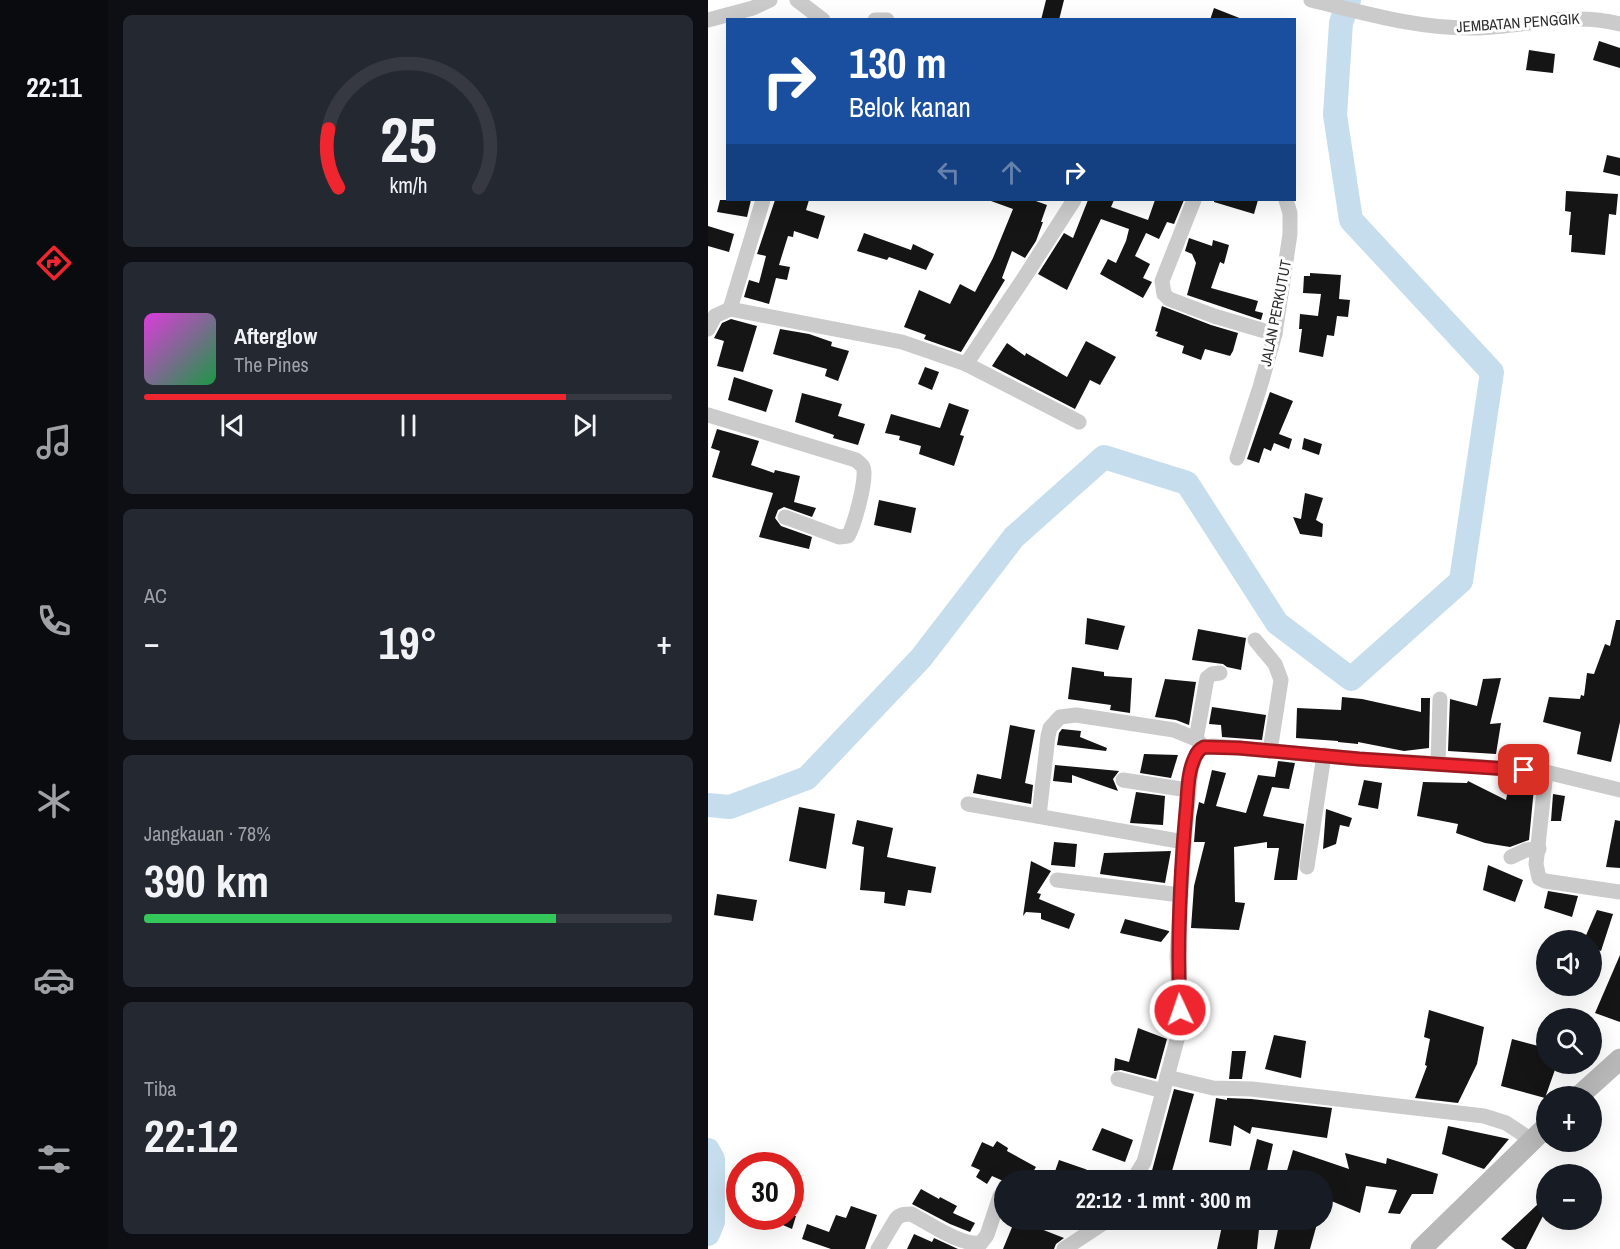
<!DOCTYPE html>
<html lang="id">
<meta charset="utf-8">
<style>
:root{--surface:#171b24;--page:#242831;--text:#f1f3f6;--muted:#9ea1a6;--line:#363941;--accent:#ef262f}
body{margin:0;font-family:"Archivo Narrow",sans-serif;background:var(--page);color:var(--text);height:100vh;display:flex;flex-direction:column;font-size:22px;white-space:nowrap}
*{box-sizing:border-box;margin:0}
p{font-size:20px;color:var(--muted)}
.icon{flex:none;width:33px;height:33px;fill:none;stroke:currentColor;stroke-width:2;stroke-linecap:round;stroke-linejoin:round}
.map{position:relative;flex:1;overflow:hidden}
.panel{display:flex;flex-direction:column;gap:15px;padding:15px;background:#0d0f14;width:600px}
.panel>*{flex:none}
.banner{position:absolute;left:18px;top:18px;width:570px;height:183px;border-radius:0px;box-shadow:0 6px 24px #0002;background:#1a4fa0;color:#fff;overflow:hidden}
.tools{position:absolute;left:828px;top:930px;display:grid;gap:12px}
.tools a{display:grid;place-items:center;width:66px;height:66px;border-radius:50%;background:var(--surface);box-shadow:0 6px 24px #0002;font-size:30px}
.speed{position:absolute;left:18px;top:1152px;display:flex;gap:12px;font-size:30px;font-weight:700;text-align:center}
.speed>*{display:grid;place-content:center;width:78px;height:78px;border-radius:50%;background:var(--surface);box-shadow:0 6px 24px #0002;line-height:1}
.speed .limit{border:9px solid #d22;background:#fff;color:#111}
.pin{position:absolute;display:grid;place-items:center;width:51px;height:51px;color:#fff;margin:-26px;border-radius:12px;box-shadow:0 3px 9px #0006}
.me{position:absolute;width:66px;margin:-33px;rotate:357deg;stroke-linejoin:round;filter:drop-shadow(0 0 4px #0008)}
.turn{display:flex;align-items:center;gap:21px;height:126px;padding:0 24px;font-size:27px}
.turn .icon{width:78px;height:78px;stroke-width:2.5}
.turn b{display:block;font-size:42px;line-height:51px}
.lanes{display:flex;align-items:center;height:57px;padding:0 24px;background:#0003;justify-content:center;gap:30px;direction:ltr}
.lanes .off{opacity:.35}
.big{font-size:45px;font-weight:700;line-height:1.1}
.panel .widget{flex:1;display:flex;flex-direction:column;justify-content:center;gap:9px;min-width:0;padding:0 21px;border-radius:9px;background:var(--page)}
.panel .dial{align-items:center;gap:0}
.dial svg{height:156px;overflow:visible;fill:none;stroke:var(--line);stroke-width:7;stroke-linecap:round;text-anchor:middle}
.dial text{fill:var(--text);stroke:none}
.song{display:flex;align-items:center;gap:18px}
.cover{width:72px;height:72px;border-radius:9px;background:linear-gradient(135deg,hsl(300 70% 55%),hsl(140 70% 35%))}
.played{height:6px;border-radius:3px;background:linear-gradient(90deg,var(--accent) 80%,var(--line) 80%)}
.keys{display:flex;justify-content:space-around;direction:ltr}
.heat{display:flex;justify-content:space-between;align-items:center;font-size:33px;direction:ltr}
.charge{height:9px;border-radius:4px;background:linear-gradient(90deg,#34c759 78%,var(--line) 0)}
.trip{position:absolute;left:286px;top:1170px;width:339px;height:60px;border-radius:30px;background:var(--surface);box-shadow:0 6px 24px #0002;font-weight:700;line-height:60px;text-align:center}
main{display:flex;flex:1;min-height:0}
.menu{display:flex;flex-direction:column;width:108px;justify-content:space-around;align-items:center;background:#090b0e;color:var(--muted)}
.menu .icon{width:42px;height:42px}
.menu .active{color:var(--accent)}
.menu b{font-size:27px;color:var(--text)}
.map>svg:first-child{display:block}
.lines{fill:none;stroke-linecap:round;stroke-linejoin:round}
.river{stroke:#c5dded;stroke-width:24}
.building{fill:#151515}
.street{stroke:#cbcbcb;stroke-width:15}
.secondary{stroke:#b8b8b8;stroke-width:21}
.route-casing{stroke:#9b191f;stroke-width:15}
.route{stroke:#ef262f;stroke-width:10}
.labels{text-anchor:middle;stroke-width:6;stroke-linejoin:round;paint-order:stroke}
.street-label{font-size:15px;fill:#2e2e2e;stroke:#fff}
</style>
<main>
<nav class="menu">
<b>22:11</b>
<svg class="icon active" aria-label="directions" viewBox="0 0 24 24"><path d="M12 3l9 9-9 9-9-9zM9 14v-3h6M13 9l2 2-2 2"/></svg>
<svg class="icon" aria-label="music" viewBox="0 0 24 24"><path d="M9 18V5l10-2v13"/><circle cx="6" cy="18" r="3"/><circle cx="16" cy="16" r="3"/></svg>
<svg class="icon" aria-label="phone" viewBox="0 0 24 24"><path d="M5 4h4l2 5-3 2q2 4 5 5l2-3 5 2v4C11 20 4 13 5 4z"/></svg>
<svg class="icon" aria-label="climate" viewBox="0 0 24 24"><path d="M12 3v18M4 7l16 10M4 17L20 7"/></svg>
<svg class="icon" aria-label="car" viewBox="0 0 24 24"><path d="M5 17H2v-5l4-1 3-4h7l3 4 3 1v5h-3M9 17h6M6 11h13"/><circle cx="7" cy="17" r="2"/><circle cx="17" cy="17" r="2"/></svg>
<svg class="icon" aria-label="filters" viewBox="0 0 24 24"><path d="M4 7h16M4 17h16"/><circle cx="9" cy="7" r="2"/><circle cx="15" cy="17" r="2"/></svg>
</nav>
<section class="panel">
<div class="widget dial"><svg viewBox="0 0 100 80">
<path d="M14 69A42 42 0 1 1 86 69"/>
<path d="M14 69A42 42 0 0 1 9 39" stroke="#ef262f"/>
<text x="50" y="56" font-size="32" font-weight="700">25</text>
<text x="50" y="72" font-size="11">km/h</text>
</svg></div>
<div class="widget">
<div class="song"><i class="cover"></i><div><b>Afterglow</b><p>The Pines</p></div></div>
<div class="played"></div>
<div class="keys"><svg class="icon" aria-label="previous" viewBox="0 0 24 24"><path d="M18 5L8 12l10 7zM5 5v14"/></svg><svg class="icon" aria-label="pause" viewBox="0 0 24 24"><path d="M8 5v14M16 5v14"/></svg><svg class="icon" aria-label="next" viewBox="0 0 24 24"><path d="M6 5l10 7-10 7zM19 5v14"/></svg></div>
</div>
<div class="widget"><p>AC</p>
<div class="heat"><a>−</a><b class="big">19°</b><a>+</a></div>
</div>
<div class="widget"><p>Jangkauan · 78%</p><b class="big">390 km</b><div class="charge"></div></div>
<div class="widget"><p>Tiba</p><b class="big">22:12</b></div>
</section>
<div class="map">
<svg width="912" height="1249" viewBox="0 0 912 1249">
<rect width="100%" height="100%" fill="#fff"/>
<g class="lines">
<g class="river">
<polyline points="0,805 22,807 99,778 213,658 306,537 396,457 479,483 569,623 643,679 753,581 784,372 643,220 627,115 633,23 641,0"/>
<polyline points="0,1150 5,1159 5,1222 0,1234"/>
</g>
</g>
<g class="building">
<polygon points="338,0 356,0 351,20 333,20"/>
<polygon points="506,8 534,19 534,20 502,20"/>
<polygon points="891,41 912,48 912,68 885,60"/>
<polygon points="821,50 847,54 845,73 818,70"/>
<polygon points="899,155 912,158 912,176 895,172"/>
<polygon points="858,191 910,194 908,215 901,214 897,255 863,252 864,235 861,235 863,212 857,211"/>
<polygon points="12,200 43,200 39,217 9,212"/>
<polygon points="67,200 101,200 98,210 117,216 110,239 86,231 85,237 80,236 71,265 82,267 79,280 68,278 61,304 36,297 41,280 51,283 58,256 49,254"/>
<polygon points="283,200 325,200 339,205 333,222 335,222 328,241 317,258 304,251 294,278 297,280 253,352 216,339 218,335 196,327 211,290 242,304 252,284 267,292 285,258 305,209 283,201"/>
<polygon points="380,200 406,200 403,207 440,220 447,200 476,200 466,224 459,222 451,239 438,233 427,256 442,264 435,278 444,282 435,298 392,274 400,259 408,263 418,241 421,229 393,219 359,290 330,274 356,233 365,238"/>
<polygon points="506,200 550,200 546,214 506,202"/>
<polygon points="0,226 26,234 21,252 0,246"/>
<polygon points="156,233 203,250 205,244 226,254 218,270 181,257 179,260 149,251"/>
<polygon points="481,238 504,246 505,240 521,245 516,264 512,262 503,288 550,301 547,311 555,313 553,320 479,295 488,263 484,254 477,251"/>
<polygon points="602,273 633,275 631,299 642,300 640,317 629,316 626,336 619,335 615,357 591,352 594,329 591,329 592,314 610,316 613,294 595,293 596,276 602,276"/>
<polygon points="454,306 503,325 530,333 525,351 522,356 497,349 493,360 474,353 476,346 448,336 450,332 447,331"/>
<polygon points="23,319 49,326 35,372 9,366 16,341 6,338 14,323"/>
<polygon points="72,329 101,334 124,342 123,346 141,351 130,381 117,376 119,369 65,354"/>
<polygon points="378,341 408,357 392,385 382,380 367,409 284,366 299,343 317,356 318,353 359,377"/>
<polygon points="217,367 231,372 224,390 210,384"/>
<polygon points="26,377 65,390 58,412 20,400"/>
<polygon points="562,392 585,401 571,434 584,439 581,449 566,443 563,451 556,448 551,463 539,459"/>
<polygon points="94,393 134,404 130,416 157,424 150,445 125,438 126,435 87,422"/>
<polygon points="241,403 261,410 252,435 256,436 246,466 211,454 213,446 191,440 192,436 177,433 183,414 232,428"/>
<polygon points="9,429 51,441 43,465 66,473 67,470 92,476 86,502 108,508 104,517 76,507 70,510 67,518 73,526 104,537 101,549 51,537 65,493 4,477 12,451 3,448"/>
<polygon points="596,438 614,444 611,455 594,449"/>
<polygon points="597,493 615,498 608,520 615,524 614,537 592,534 585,517 593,519"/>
<polygon points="171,500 208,508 203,533 166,525"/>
<polygon points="379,618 417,626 410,650 377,644"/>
<polygon points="908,620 912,620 912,722 903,762 869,754 873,732 835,722 841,697 872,699 873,695 876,696 879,673 886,674 897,644 902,646"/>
<polygon points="490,629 538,638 533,670 519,667 515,664 484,660"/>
<polygon points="364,667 396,672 396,676 424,678 422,713 402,710 403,705 360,699"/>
<polygon points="793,678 782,724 793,723 788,754 740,751 742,699 769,706 775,679"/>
<polygon points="457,679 488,682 481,725 468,720 447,717"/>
<polygon points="634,697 654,699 713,712 713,698 722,698 721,748 696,751 650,742 650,744 630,742 630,741 588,738 589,708 633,710"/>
<polygon points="504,707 558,715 554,740 514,737 513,725 501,724"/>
<polygon points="302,725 327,730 317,783 325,785 323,804 265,793 269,774 293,779"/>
<polygon points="354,729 373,731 372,737 399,748 398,751 349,745 351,733"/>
<polygon points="436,754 470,755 463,778 432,773"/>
<polygon points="570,761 587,763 581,789 564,787 555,816 596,824 589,880 566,880 571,848 559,848 559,842 526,847 527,902 537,903 531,930 483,928 486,886 497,842 486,842 488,817 491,802 496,804 504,770 518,773 508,806 538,813 550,775 567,777"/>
<polygon points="347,765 411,771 405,779 410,791 364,775 364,783 345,781"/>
<polygon points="656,780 674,783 670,809 650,805"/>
<polygon points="802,780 826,788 821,840 802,847 777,843 748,833 750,824 709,816 715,782 759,783 760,781 798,800"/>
<polygon points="428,792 457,796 455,825 422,823"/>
<polygon points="845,794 857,796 853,821 843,821"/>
<polygon points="91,807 127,814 118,869 81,861"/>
<polygon points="618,809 644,818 641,827 632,825 628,844 615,849"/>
<polygon points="149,820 185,828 179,857 228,867 223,893 200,890 197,906 176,903 177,892 152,890 156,847 144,844"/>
<polygon points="907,820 912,821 912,868 898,867"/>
<polygon points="346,842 369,844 367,867 343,865"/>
<polygon points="463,851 457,883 392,874 396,853"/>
<polygon points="323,861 343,871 329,893 333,894 331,899 367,914 361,929 333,919 333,913 318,912 315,916"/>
<polygon points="780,865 815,880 807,902 775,890"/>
<polygon points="840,891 870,896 864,917 836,908"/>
<polygon points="9,894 49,900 45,921 6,915"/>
<polygon points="889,910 905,914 893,951 884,947 884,940 876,940"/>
<polygon points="417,919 461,931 461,932 453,942 412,933"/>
<polygon points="912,955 912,1022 887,1013"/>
<polygon points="721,1010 776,1027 769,1064 750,1103 707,1098 719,1066 717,1065 722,1039 716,1037"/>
<polygon points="430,1028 459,1039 448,1079 413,1070 406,1071 407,1058 421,1062"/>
<polygon points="566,1035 598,1041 593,1078 557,1069"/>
<polygon points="804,1039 838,1048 838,1064 849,1064 837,1098 793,1086"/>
<polygon points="524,1051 538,1051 534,1079 521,1079"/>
<polygon points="466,1089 486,1094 464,1171 487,1180 447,1180 442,1178"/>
<polygon points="508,1098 519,1100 519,1098 543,1099 624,1108 619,1138 544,1127 542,1134 526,1125 523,1146 501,1142"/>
<polygon points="740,1126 801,1139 776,1169 734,1154"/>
<polygon points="394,1128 425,1140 417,1162 384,1150"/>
<polygon points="549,1139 565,1144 557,1180 551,1180 540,1176"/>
<polygon points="289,1141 300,1148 299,1151 328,1167 320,1180 293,1180 284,1176 279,1184 268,1177 272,1170 263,1166 274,1142 285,1147"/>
<polygon points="585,1150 641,1169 637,1153 678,1164 679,1158 730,1174 725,1194 704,1194 692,1214 680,1213 689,1190 658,1186 652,1213 621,1200 615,1199 615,1180 602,1180 578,1174"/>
<polygon points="351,1160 377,1169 401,1180 344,1180"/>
<polygon points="213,1189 231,1199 232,1197 249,1206 245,1213 267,1223 262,1232 242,1224 204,1204"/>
<polygon points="830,1204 838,1210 818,1249 807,1249 793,1239"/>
<polygon points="143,1206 169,1215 157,1249 123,1249 94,1239 99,1224 121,1232 128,1215 138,1218"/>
<polygon points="54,1216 88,1216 84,1229"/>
<polygon points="307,1220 310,1220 356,1238 348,1244 346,1249 295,1249"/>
<polygon points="529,1220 550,1220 548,1228 551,1229 549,1249 509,1249 514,1226 528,1226"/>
<polygon points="572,1220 610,1220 602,1249 566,1249"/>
<polygon points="206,1234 224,1242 226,1238 250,1249 199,1249"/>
</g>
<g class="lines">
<g class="street">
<polyline points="89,0 115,20"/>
<path d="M603,0c54,13 107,29 163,28 49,-1 98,-17 146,-4"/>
<polyline points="0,20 45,8 62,0"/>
<polyline points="167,20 179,20"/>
<polyline points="486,200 454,281 456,294 461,299 506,316 567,334"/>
<polyline points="22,309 55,200"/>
<polyline points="0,329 7,316 22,309 194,342 258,364 371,422"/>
<polyline points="258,364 314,281 366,200"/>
<path d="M0,415l148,45c1,1 6,5 7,7 5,10 -9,59 -15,69l-9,1 -54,-20"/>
<polyline points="529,458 552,387 567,334 582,234 582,213 578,200"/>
<polyline points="547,640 567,664 573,680 562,751"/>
<polyline points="488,739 499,678 504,674 512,673"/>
<polyline points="730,763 732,699"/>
<polyline points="838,772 828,864 831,878 837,881 912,892"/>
<polyline points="415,780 480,790"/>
<polyline points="260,804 476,842"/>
<polyline points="331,816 340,736 342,728 352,717 368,715 466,730 488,739 496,747"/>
<polyline points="803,857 818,850 831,849"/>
<polyline points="599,867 616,755"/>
<polyline points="349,880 473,895"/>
<polyline points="459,1077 505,1088 544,1089 776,1116 798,1123 825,1141"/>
<polyline points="410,1079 455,1091"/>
<polyline points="425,1180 436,1162 470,1036 472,1010 469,957 476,842 483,770 487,757 491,750 496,747 505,746 531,748 651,759 752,765 838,772 912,790"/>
<path d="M170,1249l18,-30c5,-5 9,-5 15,-5 18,9 50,32 70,29l6,-8 13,-39 5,-4"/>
<polyline points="356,1249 400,1220"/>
</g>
<g class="secondary">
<polyline points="871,1096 912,1059"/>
<polyline points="713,1249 838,1127"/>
</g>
</g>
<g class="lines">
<defs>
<path id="route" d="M472,1010c-3,-66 0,-132 6,-199 2,-17 1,-38 9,-54 2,-5 5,-8 9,-10l35,1 120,11 165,11"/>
</defs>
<use href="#route" class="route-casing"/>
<use href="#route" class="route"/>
</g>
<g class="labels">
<g class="street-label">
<text transform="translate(810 23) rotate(-4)" y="5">JEMBATAN PENGGIK</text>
<text transform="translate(568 313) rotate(-79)" y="5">JALAN PERKUTUT</text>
</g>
</g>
</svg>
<div class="tools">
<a><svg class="icon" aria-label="sound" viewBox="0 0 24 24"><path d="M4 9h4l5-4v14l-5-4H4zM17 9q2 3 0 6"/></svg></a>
<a><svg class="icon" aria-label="search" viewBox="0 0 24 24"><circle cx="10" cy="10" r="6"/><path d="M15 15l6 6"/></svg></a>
<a>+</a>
<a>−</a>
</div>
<div class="speed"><div class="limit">30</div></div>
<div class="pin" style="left:816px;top:770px;background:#d93025"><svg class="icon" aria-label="arrive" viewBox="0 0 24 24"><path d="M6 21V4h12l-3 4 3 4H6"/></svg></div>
<svg class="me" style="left:472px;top:1010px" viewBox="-20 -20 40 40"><circle r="17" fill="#ef262f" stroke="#fff" stroke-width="3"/><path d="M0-11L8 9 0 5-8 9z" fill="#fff"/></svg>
<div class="trip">22:12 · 1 mnt · 300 m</div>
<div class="banner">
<div class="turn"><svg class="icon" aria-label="right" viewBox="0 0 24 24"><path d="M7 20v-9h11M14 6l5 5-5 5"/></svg><div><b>130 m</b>Belok kanan</div></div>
<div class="lanes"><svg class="icon off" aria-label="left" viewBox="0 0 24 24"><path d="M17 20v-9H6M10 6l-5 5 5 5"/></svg><svg class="icon off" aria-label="ahead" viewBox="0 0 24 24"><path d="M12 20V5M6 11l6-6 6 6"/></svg><svg class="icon" aria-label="right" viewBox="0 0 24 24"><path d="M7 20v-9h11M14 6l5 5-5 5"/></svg></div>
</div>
</div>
</main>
